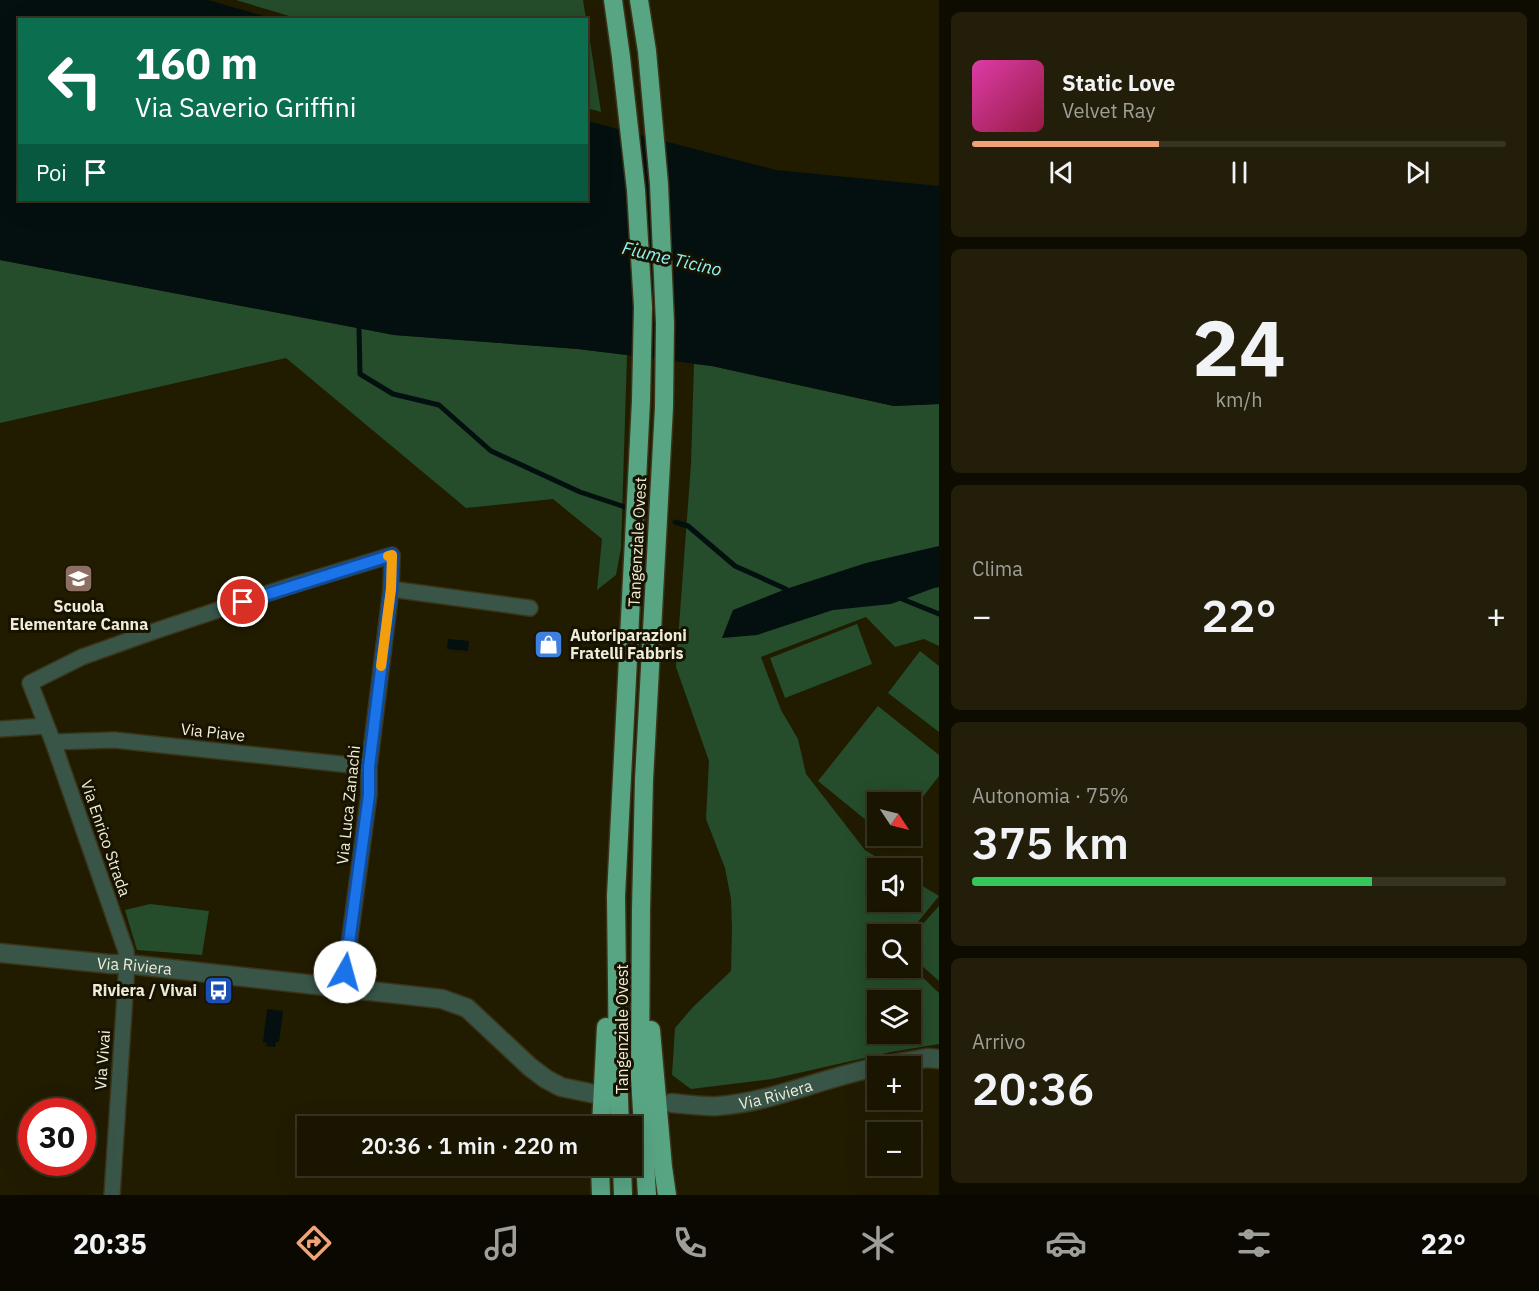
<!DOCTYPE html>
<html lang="it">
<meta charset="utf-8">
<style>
:root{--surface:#191500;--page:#221e0a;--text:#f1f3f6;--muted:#9f9f99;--line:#373422;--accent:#efa376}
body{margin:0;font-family:"IBM Plex Sans",sans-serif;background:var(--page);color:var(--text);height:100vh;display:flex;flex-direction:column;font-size:22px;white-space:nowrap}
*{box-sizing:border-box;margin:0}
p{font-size:20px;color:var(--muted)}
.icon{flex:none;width:33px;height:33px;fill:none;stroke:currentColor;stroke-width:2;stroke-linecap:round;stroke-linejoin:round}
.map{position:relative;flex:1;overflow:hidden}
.panel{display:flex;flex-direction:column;gap:12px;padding:12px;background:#0e0c00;width:600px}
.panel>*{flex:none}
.hud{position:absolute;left:18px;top:18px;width:570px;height:183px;border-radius:0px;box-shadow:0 6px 24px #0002,0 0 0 2px var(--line);background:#0b6e4f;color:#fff;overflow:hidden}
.needle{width:39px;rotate:125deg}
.controls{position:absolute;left:867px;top:792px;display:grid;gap:12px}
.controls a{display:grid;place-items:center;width:54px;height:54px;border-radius:0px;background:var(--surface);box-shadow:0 6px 24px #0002,0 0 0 2px var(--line);font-size:30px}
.speed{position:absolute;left:18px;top:1098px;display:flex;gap:12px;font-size:30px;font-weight:700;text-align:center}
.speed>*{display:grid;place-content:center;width:78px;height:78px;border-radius:50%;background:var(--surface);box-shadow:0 6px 24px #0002,0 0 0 2px var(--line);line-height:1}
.speed .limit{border:9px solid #d22;background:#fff;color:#111}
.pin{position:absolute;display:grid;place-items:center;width:51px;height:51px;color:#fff;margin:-26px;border:3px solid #fff;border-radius:50%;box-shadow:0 2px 6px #0007}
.me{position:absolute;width:66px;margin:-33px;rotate:7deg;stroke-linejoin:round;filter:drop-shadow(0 0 4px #0008)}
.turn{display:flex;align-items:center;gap:21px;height:126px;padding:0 18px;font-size:27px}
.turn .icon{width:78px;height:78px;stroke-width:2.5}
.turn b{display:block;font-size:42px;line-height:51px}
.then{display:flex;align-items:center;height:57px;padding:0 18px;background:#0003;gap:12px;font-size:22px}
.big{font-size:45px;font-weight:600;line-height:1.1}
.panel .widget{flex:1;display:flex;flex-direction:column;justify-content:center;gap:9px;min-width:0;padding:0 21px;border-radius:9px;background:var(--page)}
.panel .dial{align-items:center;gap:0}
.dial b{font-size:78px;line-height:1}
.song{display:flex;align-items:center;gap:18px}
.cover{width:72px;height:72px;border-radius:9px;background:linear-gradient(135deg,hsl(320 70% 55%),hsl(340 70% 35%))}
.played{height:6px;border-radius:3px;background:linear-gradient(90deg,var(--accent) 35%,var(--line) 35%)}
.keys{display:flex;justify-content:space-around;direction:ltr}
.heat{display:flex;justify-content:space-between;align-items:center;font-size:33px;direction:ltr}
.charge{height:9px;border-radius:4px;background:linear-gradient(90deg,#34c759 75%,var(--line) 0)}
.trip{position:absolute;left:297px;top:1116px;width:345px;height:60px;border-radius:0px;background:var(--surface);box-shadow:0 6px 24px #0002,0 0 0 2px var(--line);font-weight:600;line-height:60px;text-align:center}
.tab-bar{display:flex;height:96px;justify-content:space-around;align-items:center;background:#0a0800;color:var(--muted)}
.tab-bar .icon{width:42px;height:42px}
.tab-bar .on{color:var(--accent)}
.tab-bar b{font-size:27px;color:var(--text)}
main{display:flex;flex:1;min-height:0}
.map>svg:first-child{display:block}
.green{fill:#254c2b;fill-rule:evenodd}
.water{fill:#040f10}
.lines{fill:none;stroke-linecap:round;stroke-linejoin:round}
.stream{stroke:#040f10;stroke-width:5}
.minor-casing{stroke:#3a351a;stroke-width:18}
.tertiary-casing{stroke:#3a351a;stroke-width:21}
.motorway-casing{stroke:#3a351a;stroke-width:21}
.minor{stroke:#385548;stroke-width:15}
.tertiary{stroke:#385548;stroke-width:18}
.motorway{stroke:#58a584;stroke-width:18}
.route-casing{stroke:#114b97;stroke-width:15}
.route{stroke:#1a73e8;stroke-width:10}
.slow{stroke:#f59e0b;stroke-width:10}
.labels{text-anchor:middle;stroke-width:6;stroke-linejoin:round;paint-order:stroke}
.street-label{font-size:16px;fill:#efecda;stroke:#171300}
.poi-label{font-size:16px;font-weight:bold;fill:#efecda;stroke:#171300}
.water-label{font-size:18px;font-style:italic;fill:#8df5fa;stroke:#171300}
</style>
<main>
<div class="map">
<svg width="939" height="1195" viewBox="0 0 939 1195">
<rect width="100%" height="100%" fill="#211c00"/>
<g class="green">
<polygon points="236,0 583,0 586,19 299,19"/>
<polygon points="587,22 601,112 587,108"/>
<polygon points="0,260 394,335 578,349 627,355 621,548 616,575 597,590 602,539 553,499 466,508 286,358 0,423"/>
<path d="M694,364l18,2 182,40 45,-2v242l-15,-7 -29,8 -29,-30 -105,40 20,53 17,29 8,35 59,76 29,18h-16v34h32l1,-23 28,17 -31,38h-30v34h32l1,-2 28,27v51l-48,8 -119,27 -81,10 -19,-14 3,-47 18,-21 38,-36 1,-42 -1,-30 -6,-31 -19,-49 3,-58 -33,-94 15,-203zM878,1000h32v34h-32z"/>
<polygon points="857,624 872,664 785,698 770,658"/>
<polygon points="920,651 939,666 939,732 888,693"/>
<polygon points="878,706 939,755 939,776 911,812 910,802 878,802 877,829 818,781"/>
<polygon points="150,904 209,911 202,955 137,950 125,910"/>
<polygon points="939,906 939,981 911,956 910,938"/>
</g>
<g class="water">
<polygon points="0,0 208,0 274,19 20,20 20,200 586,200 587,121 776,170 939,186 939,404 894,406 712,366 627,355 578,349 394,335 0,260"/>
<polygon points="939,546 939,587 934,588 891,604 833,610 757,635 722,638 733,610 786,589 866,563"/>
<polygon points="448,639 469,641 468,651 447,649"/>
<polygon points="267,1009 283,1011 279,1042 276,1042 275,1047 266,1046 267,1043 263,1042"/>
</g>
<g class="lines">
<g class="stream">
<polyline points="359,329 360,374 393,394 439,405 491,451 580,492 625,507"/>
<polyline points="675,522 688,526 735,566 786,589"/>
<polyline points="902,599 939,614"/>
</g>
<defs>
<g id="minor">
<polyline points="391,589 530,608"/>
<polyline points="0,729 46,726"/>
<polyline points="53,742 114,740 369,767"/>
<polyline points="112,1195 127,964 126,951 53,742 30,683 82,657 155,631 287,587 392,555 391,589 369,767 369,795 343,989"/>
</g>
<g id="tertiary">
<path id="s1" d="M0,953l110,11h17l315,35 25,9 63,59 16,12 15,8 34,7"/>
<polyline points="881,1066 927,1058 939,1059"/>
<path id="s2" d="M671,1103c15,1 32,4 47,3 55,-4 106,-29 160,-39"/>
</g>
<g id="motorway">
<polyline points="613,0 621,57 636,190 643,307 641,401 616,896 618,1070 620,1126"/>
<polyline points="639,0 647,51 659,184 665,323 664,407 644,780 641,910 640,1077 647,1195"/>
<polyline points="651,1030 663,1167 667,1195"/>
<polyline points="601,1126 606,1027"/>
<polyline points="600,1166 601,1195"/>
<polyline points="622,1166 623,1195"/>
</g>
</defs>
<use href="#minor" class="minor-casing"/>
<use href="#tertiary" class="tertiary-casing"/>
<use href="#motorway" class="motorway-casing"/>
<use href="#minor" class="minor"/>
<use href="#tertiary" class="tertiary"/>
<use href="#motorway" class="motorway"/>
</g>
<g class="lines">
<defs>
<polyline id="route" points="243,602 392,555 391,589 369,767 369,795 345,972"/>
</defs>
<use href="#route" class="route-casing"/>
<use href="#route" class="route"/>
<polyline class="slow" points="381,666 391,589 392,555 388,556"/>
</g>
<defs>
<symbol id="school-square" viewBox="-11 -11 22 22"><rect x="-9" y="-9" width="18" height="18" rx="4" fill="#8d6e63" stroke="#171300"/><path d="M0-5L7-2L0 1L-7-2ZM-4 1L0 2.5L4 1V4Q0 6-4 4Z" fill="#fff"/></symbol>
<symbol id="shop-square" viewBox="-11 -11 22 22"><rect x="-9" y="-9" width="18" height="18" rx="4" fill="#3f7fe0" stroke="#171300"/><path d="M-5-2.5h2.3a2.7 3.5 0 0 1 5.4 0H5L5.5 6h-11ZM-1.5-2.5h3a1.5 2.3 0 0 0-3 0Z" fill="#fff"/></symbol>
<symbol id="bus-square" viewBox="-11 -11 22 22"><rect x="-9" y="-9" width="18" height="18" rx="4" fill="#1a4fb4" stroke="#171300"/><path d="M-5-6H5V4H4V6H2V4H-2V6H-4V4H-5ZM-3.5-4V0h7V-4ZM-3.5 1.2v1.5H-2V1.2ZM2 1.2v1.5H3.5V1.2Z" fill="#fff"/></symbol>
</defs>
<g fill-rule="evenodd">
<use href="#school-square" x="62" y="562" width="33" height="33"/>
<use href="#shop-square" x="532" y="628" width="33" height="33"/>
<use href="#bus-square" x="202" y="974" width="33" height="33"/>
</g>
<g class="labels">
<g class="street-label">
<text transform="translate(637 542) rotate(-87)" y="6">Tangenziale Ovest</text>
<text transform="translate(213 732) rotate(6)" y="6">Via Piave</text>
<text transform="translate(348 805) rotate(-84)" y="6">Via Luca Zanachi</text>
<text transform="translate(106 838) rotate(71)" y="6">Via Enrico Strada</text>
<text dy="6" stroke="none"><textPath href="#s1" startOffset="135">Via Riviera</textPath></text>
<text transform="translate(622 1029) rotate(-90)" y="6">Tangenziale Ovest</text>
<text transform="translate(102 1060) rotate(-86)" y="6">Via Vivai</text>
<text dy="6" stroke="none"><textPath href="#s2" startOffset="106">Via Riviera</textPath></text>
</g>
<g class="poi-label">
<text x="79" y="612">Scuola<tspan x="79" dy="18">Elementare Canna</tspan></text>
<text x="570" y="641" text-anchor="start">Autoriparazioni<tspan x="570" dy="18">Fratelli Fabbris</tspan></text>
<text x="197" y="996" text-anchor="end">Riviera / Vivai</text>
</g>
<g class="water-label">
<text transform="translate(672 259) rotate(13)" y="6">Fiume Ticino</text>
</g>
</g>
</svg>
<div class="controls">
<a><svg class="needle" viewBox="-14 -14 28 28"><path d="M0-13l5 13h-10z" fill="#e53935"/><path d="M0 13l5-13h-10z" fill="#9f9f99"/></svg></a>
<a><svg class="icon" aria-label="sound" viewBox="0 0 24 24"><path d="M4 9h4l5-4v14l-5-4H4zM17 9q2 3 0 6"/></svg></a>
<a><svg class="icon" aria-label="search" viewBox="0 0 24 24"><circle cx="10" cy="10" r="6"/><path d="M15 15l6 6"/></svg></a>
<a><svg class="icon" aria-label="layers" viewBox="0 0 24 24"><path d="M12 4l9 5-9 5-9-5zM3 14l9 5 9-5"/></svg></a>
<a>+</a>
<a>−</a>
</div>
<div class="speed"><div class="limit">30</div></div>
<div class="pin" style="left:243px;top:602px;background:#d93025"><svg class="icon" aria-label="arrive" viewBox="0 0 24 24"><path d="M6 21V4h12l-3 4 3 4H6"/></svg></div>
<svg class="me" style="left:345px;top:972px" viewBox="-20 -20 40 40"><circle r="19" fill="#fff"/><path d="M0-13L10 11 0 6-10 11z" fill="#1a73e8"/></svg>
<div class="trip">20:36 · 1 min · 220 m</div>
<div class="hud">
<div class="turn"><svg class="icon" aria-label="left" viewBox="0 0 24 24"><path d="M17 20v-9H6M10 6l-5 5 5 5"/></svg><div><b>160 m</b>Via Saverio Griffini</div></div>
<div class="then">Poi<svg class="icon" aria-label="arrive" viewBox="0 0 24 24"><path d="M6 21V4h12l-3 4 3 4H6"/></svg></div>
</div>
</div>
<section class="panel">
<div class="widget">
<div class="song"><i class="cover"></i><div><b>Static Love</b><p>Velvet Ray</p></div></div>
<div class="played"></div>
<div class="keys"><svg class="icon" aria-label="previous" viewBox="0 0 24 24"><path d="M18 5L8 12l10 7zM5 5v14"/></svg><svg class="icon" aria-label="pause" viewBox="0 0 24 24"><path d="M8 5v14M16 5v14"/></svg><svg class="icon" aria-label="next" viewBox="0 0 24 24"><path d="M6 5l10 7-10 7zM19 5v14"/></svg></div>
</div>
<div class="widget dial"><b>24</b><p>km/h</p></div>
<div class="widget"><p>Clima</p>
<div class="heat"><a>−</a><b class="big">22°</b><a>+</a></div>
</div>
<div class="widget"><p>Autonomia · 75%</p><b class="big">375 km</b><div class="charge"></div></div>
<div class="widget"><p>Arrivo</p><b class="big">20:36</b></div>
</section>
</main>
<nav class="tab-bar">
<b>20:35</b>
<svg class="icon on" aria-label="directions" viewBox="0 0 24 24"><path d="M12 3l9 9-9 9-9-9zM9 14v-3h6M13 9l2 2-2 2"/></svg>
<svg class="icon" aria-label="music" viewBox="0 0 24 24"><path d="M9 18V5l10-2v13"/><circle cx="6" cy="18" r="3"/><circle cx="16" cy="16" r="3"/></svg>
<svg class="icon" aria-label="phone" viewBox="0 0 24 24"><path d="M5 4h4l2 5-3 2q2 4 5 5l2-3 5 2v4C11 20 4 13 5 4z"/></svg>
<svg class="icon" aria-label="climate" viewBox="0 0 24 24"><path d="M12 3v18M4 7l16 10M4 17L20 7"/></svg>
<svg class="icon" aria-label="car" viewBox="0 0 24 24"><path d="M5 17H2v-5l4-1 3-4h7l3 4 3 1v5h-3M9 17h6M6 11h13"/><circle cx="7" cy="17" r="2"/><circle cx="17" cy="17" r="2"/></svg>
<svg class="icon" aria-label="filters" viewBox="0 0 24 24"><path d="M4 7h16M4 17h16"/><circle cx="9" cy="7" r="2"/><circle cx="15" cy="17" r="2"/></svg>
<b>22°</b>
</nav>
